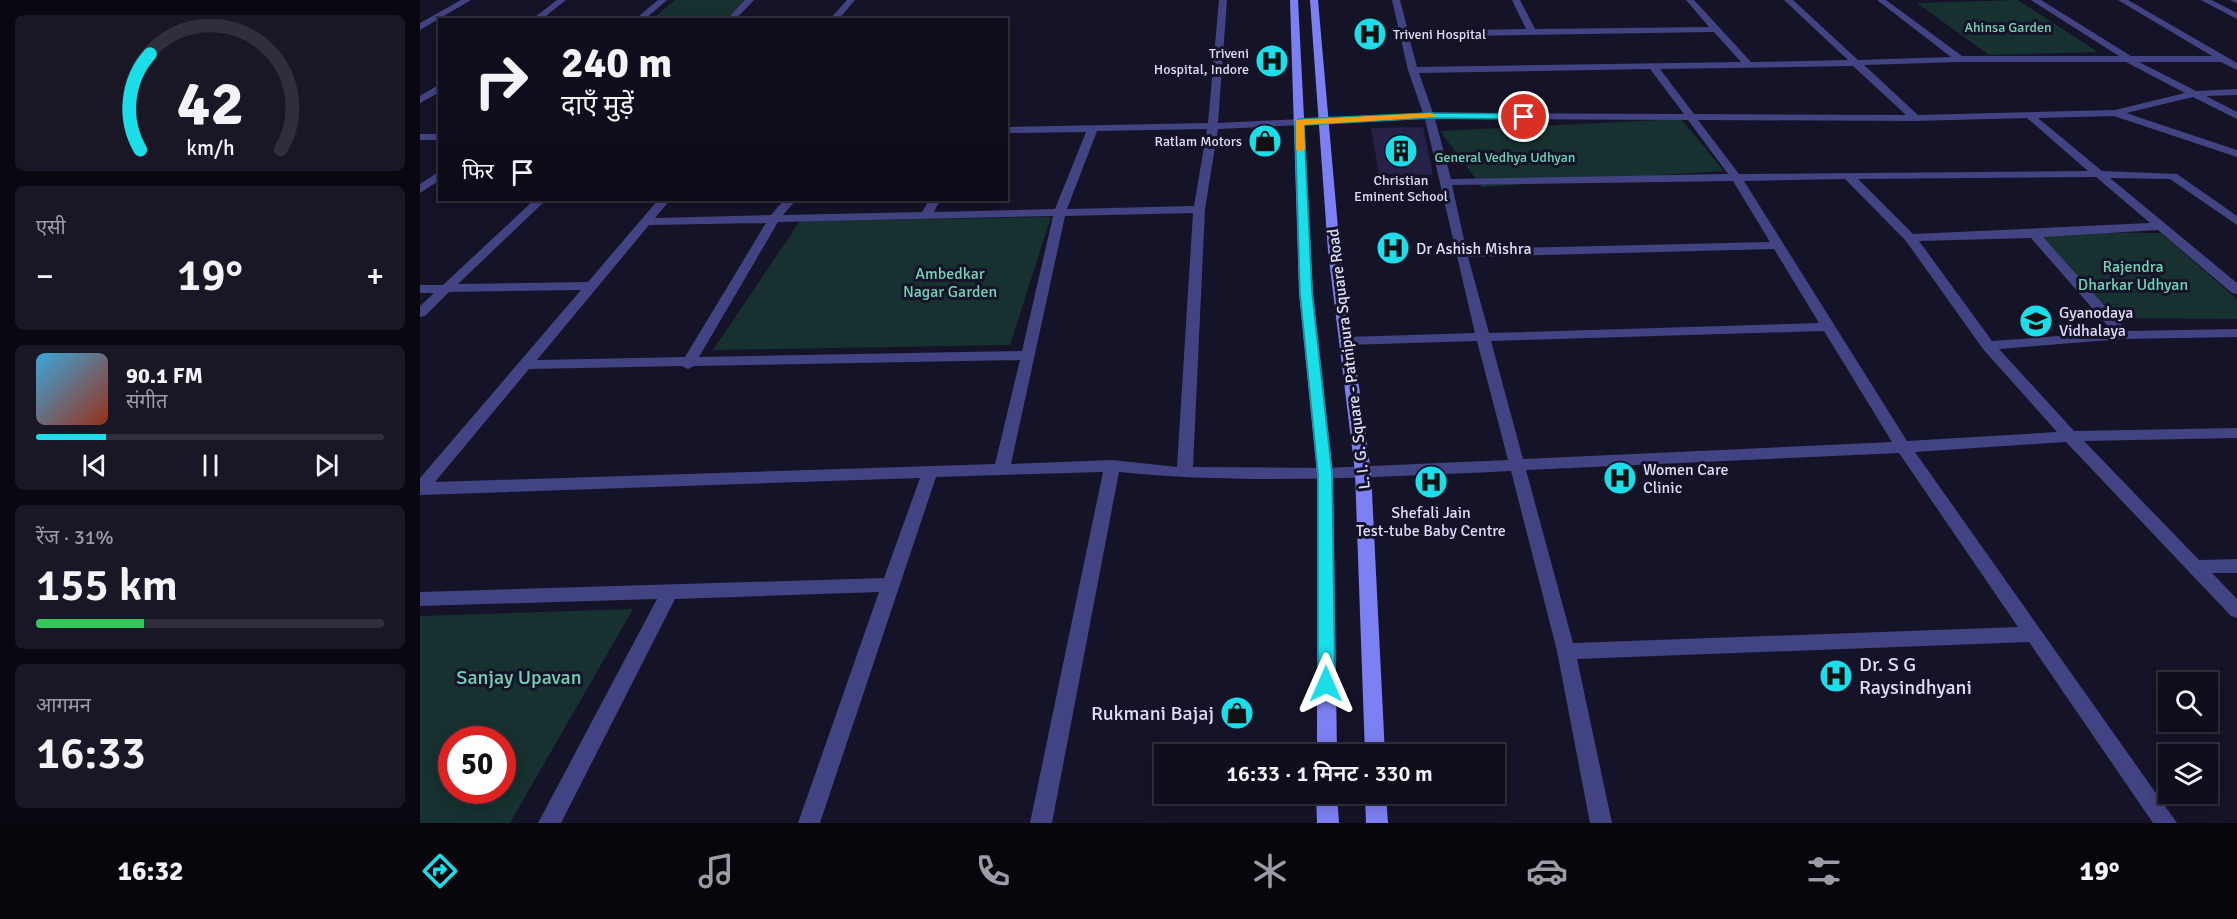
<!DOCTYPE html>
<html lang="hi">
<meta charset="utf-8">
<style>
:root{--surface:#100e1d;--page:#191726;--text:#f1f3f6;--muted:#9c9ca4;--line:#302e3b;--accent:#1bdee9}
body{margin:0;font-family:Signika,"Noto Sans Devanagari",sans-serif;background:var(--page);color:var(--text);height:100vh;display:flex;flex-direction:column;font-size:22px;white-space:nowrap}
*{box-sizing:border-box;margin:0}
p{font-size:20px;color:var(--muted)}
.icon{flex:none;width:33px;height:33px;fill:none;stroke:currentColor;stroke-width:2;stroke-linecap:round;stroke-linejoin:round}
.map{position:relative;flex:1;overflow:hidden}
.side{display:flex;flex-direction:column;gap:15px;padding:15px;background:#090810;width:420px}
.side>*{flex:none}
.hud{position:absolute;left:18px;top:18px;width:570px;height:183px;border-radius:0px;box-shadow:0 3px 15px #0003,0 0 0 2px var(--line);background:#100e1d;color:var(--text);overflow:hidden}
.fabs{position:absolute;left:1738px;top:672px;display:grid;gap:12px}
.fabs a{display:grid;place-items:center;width:60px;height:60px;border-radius:0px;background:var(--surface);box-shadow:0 3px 15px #0003,0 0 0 2px var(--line);font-size:30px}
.speed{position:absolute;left:18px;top:726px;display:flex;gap:12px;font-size:30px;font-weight:700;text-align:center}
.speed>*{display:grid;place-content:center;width:78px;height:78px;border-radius:50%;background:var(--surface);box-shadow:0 3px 15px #0003,0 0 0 2px var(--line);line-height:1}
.speed .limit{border:9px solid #d22;background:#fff;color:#111}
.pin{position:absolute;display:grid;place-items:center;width:51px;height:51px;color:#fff;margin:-26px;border:3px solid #fff;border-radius:50%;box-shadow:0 2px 6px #0007}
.me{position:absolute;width:66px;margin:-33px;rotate:0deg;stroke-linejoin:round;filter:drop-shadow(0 0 4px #0008)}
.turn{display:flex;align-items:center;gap:21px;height:126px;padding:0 24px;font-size:27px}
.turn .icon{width:78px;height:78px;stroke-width:2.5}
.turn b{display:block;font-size:42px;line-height:51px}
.then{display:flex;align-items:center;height:57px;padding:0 24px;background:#0003;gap:12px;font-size:22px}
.big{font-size:45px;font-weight:600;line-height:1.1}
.side .tile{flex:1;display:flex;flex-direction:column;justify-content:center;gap:9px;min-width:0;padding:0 21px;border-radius:9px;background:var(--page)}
.side .dial{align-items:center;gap:0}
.dial svg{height:156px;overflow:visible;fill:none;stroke:var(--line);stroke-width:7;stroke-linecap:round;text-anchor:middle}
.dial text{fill:var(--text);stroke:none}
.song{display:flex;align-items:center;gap:18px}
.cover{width:72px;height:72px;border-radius:9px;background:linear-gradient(135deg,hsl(200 70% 55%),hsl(10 70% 35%))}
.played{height:6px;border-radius:3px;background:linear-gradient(90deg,var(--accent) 20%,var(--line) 20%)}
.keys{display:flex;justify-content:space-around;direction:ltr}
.heat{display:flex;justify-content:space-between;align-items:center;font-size:33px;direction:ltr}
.charge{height:9px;border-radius:4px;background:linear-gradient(90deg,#34c759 31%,var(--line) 0)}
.trip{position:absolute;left:734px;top:744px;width:351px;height:60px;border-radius:0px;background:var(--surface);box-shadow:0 3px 15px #0003,0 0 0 2px var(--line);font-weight:600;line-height:60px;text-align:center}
.tabs{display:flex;height:96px;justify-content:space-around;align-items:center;background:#06060c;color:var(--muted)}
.tabs .icon{width:42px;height:42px}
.tabs .current{color:var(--accent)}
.tabs b{font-size:27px;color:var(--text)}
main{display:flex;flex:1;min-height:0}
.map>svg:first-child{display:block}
.green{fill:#16312f;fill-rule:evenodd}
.building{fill:#262147}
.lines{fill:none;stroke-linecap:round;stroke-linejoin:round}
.minor{fill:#424382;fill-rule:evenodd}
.secondary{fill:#7d80f2;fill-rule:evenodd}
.route{fill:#1bdee9;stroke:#129097;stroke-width:1.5}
.slow{fill:#f59e0b}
.labels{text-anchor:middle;stroke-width:6;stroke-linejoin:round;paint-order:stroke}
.far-park-label{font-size:14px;fill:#6ed6b7;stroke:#151327}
.far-poi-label{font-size:14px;fill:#dfddfc;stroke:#151327;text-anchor:end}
.poi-label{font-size:16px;fill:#dfddfc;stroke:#151327;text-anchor:start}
.park-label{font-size:16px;fill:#6ed6b7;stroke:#151327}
.street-label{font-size:16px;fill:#dfddfc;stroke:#151327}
.near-poi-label{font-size:20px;fill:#dfddfc;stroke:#151327;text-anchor:start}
.near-park-label{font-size:20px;fill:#6ed6b7;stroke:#151327}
</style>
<main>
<section class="side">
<div class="tile dial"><svg viewBox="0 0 100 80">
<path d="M14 69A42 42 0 1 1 86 69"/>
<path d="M14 69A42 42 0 0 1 19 20" stroke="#1bdee9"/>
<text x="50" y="56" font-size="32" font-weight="700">42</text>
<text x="50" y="72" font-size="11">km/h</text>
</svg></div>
<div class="tile"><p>एसी</p>
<div class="heat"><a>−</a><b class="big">19°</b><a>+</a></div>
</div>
<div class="tile">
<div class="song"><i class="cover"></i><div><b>90.1 FM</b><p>संगीत</p></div></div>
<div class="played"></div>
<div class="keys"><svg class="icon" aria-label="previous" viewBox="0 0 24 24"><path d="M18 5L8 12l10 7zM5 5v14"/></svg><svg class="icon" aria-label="pause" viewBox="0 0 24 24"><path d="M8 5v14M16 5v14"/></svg><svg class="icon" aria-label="next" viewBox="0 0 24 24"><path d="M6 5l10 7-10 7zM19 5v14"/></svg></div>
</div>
<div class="tile"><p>रेंज · 31%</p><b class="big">155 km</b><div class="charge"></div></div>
<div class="tile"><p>आगमन</p><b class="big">16:33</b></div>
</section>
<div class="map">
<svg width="1817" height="823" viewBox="0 0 1817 823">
<rect width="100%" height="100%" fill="#151327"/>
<g class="green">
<polygon points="255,0 327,0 306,19 231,20"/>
<polygon points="1598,0 1678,52 1569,55 1497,3"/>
<polygon points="1261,119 1304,171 1062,187 1020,131"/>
<polygon points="631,217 590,345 293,350 380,221"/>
<polygon points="1610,232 1741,233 1817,299 1817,319 1693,318"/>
<path d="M213,609l-123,214h-90v-207zM32,740h50v50h-50z"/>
</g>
<polygon class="building" points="1003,127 1013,175 959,174 951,128"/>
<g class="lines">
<g class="minor">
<polygon points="41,0 51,0 0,30 0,23"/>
<polygon points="137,0 146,0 121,20 111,20"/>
<polygon points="238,0 247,0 224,20 214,20"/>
<polygon points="325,0 334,0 315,20 306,20"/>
<polygon points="427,0 435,0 418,20 409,20"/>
<path d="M799,0h8l-9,123 205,-10 -15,-43 -16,-70h8l8,31 118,-2 -14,-29h8l15,29 174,-2 -23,-27h8l57,62 97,-2 -64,-60h9l65,60 93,-3 -74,-57h9l76,56h157l-88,-56h10l90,56h81l-94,-56h10l109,63v7l-16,-8h-82l57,29 41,-2v6l-31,1 31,16v7l-44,-22 -67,16 111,37v7l-123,-41 -76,2 64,53 75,3 60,42v9l-67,-46 -60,-1 127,105v11l-5,-1 -74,-63 -115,7 84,94 110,-2v8l-114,2 -124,10 75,82 163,-3v10l-153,3 115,119 38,-1v14h-25l25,26v19l-6,-2 -165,-174 -151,10 262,371h-24l-124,-181 -452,17 35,164h-22l-33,-172 -46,-180c-131,6 -262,14 -392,1l-67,351h-22l73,-351 -167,5 -116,346h-22l81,-231 -204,7 -114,224h-23l119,-224 -237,7v-14l464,-14 36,-100 -500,17v-17l161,-188 -132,2 -24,24 -5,1v-11l14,-13h-14v-8h23l91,-85h12l-88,84 130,-2 70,-82h12l-15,18 116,-3 13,-15h12l-13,15 139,-3 7,-12h11l-6,12 121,-3 31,-77 -80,1v-6l202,-4zM1294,32l27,30 -324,5 -8,-30zM1540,62h166l59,31 -70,17 -197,5 -54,-50zM1433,66l53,49 -212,-1 -34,-45zM1230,69l34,45 -251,-1 -14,-40zM1607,118l61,53 -349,3 -41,-54 217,1zM1005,119l50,214 -129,4 -7,4 7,4 131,-4 31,119 -183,8 -132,-1 12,-258 13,-80zM1015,119l253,1 40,54 -277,5zM787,129l-13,77 -127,3 30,-78zM1676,177l54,46 -237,11 -55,-55zM1425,179l61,62 77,108 74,83 -150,9 -163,-260zM1313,181l37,61 -304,7 -14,-64zM773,213l-16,254 -65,-7 -101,4 54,-248zM633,216l-31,135 -323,6 79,-135zM346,223l-81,134 -148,3 112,-135zM1611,238l82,94 -121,9 -73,-100zM1354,249l45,74 -330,10 -21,-76zM1404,331l68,111 -369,17 -32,-118zM600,360l-25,104 -560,18 94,-113 153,-3 6,3 6,-3zM1479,453l119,174 -445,16 -47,-173z"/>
<polygon points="1781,0 1791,0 1817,13 1817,19"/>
<polygon points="1810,0 1817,0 1817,3"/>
<polygon points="20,84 20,92 0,103 0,96"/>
<rect x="0" y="134" width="20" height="6"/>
<polygon points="20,171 20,180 0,193 0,184"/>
</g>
<g class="secondary">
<polygon points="870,0 878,0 893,293 913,474 917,754 897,754 897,474 879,293"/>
<polygon points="890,0 898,0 920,251 951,472 965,754 945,754 935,472 908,251"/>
<polygon points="896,794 917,794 919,823 897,823"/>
<polygon points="945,794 966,794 968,823 946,823"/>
</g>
</g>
<polygon class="route" points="1009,113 1104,114 1109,117 1104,119 1009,118 884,125 892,293 912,474 915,684 913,690 906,692 900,690 898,684 898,474 880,293 875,122 879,119"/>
<polygon class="slow" points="1010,113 1014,114 1014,117 884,125 885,149 880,152 876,149 876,120"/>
<defs>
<symbol id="hospital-disc" viewBox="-11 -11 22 22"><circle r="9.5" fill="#1bdee9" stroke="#151327"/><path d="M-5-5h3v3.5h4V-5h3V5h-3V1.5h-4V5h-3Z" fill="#111"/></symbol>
<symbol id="shop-disc" viewBox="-11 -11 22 22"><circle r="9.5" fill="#1bdee9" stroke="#151327"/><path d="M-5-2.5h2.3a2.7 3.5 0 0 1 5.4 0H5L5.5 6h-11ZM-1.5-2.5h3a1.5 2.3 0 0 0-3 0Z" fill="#111"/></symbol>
<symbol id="building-disc" viewBox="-11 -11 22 22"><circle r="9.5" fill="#1bdee9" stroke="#151327"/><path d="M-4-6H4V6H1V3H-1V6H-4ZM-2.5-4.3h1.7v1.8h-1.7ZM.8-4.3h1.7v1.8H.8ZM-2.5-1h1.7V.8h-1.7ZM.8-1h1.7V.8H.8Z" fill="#111"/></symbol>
<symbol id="school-disc" viewBox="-11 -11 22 22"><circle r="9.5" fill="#1bdee9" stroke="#151327"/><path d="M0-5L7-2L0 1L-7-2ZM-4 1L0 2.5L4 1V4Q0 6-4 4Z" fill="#111"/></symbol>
</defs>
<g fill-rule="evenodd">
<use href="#hospital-disc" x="931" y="15" width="38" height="38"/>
<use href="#hospital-disc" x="833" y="42" width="38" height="38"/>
<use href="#shop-disc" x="826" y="122" width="38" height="38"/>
<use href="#building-disc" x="962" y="132" width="38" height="38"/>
<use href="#hospital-disc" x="954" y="229" width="38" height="38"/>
<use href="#school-disc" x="1597" y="302" width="38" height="38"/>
<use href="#hospital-disc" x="1181" y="459" width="38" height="38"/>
<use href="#hospital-disc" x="992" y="463" width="38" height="38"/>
<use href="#hospital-disc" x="1397" y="657" width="38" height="38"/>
<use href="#shop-disc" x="798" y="694" width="38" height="38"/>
</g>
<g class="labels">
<g class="far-park-label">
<text x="1588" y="32">Ahinsa Garden</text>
<text x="1085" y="162">General Vedhya Udhyan</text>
</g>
<g class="far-poi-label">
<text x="973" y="39" text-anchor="start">Triveni Hospital</text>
<text x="829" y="58">Triveni<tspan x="829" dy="16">Hospital, Indore</tspan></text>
<text x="822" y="146">Ratlam Motors</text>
<text x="981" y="185" text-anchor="middle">Christian<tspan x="981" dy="16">Eminent School</tspan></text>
</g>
<g class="poi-label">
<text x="996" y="254">Dr Ashish Mishra</text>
<text x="1639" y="318">Gyanodaya<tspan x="1639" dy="18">Vidhalaya</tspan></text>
<text x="1223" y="475">Women Care<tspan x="1223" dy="18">Clinic</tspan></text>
<text x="1011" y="518" text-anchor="middle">Shefali Jain<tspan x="1011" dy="18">Test-tube Baby Centre</tspan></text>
</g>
<g class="park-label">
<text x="1713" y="272">Rajendra<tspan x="1713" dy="18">Dharkar Udhyan</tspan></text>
<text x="530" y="279">Ambedkar<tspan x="530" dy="18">Nagar Garden</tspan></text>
</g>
<g class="street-label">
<text transform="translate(928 359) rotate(-97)" y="6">L. I. G. Square - Patnipura Square Road</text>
</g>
<g class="near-poi-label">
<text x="1439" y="671">Dr. S G<tspan x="1439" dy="23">Raysindhyani</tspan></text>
<text x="794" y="720" text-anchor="end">Rukmani Bajaj</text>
</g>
<g class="near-park-label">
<text x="99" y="684">Sanjay Upavan</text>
</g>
</g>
</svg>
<div class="fabs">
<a><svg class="icon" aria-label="search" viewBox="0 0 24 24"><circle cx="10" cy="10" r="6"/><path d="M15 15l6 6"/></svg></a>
<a><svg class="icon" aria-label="layers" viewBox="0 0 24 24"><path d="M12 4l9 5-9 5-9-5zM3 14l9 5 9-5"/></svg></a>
</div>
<div class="speed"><div class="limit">50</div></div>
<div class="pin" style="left:1104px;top:117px;background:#d93025"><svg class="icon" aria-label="arrive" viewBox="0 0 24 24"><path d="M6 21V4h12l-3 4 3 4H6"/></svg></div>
<svg class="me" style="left:906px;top:684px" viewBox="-20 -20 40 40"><path d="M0-17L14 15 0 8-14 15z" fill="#1bdee9" stroke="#fff" stroke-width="4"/></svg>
<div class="trip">16:33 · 1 मिनट · 330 m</div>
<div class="hud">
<div class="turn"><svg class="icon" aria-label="right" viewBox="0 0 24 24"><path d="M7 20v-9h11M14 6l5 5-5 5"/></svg><div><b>240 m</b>दाएँ मुड़ें</div></div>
<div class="then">फिर<svg class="icon" aria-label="arrive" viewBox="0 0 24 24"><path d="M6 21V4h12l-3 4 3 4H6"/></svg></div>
</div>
</div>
</main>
<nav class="tabs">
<b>16:32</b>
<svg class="icon current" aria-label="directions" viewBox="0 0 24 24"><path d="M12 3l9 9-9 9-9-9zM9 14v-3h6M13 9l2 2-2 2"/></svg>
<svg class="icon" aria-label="music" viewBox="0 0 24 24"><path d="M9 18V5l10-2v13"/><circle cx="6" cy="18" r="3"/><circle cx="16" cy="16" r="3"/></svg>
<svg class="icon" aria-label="phone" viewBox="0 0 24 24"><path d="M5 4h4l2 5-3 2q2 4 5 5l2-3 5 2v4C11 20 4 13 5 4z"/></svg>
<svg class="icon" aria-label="climate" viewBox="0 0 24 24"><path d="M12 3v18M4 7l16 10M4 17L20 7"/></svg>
<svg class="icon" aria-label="car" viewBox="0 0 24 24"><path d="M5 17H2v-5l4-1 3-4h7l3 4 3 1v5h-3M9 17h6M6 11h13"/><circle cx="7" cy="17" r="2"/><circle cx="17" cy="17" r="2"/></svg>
<svg class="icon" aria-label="filters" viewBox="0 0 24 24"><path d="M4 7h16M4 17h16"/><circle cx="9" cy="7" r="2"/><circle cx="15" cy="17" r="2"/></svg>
<b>19°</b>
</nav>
